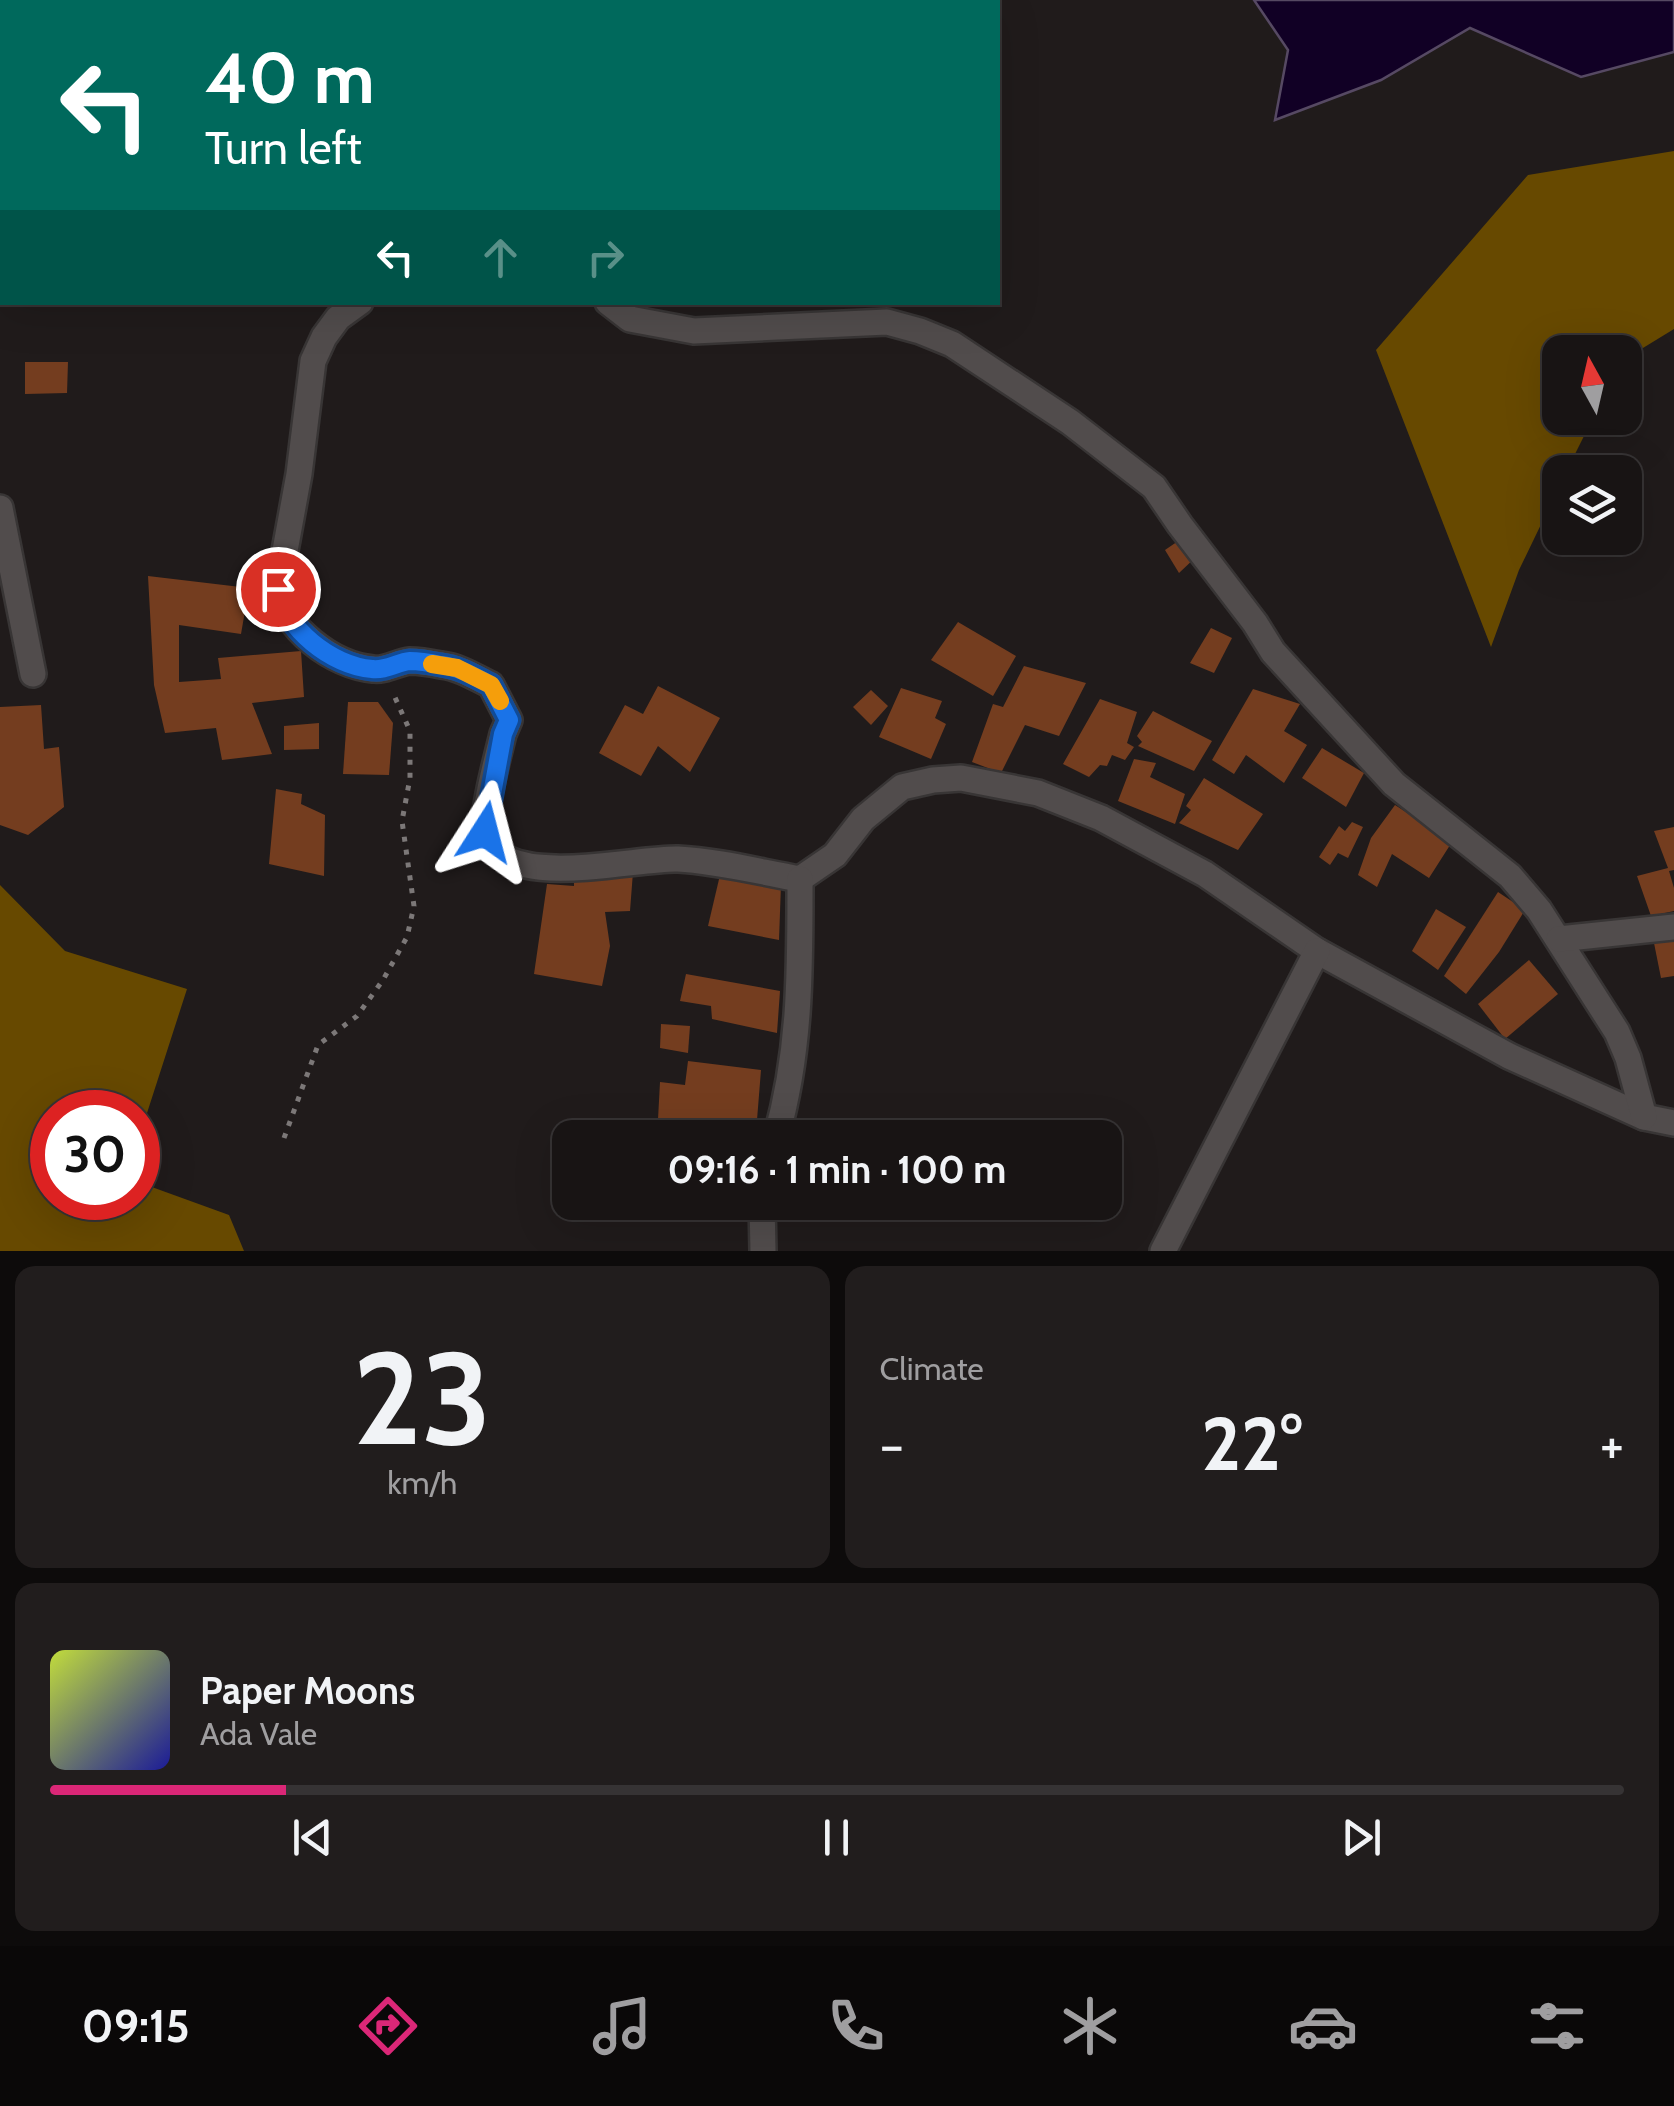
<!DOCTYPE html>
<meta charset="utf-8">
<style>
:root{--surface:#181414;--page:#211d1d;--text:#f1f3f6;--muted:#9f9ea0;--line:#363334;--accent:#db2777}
body{margin:0;font-family:Cabin,sans-serif;background:var(--page);color:var(--text);height:100vh;display:flex;flex-direction:column;font-size:38px;white-space:nowrap}
*{box-sizing:border-box;margin:0}
p{font-size:32px;color:var(--muted)}
.icon{flex:none;width:55px;height:55px;fill:none;stroke:currentColor;stroke-width:2;stroke-linecap:round;stroke-linejoin:round}
.map{position:relative;height:1251px;overflow:hidden}
.panel{display:flex;flex-direction:column;gap:15px;padding:15px;background:#0d0b0b;flex:1}
.panel>*{flex:none}
.hud{position:absolute;left:0px;top:0px;width:1000px;height:305px;box-shadow:0 10px 40px #0002,0 0 0 2px var(--line);background:#00695c;color:#fff;overflow:hidden}
.needle{width:65px;rotate:352deg}
.controls{position:absolute;left:1542px;top:335px;display:grid;gap:20px}
.controls a{display:grid;place-items:center;width:100px;height:100px;border-radius:20px;background:var(--surface);box-shadow:0 10px 40px #0002,0 0 0 2px var(--line);font-size:50px}
.speed{position:absolute;left:30px;top:1090px;display:flex;gap:20px;font-size:50px;font-weight:700;text-align:center}
.speed>*{display:grid;place-content:center;width:130px;height:130px;border-radius:50%;background:var(--surface);box-shadow:0 10px 40px #0002,0 0 0 2px var(--line);line-height:1}
.speed .limit{border:15px solid #d22;background:#fff;color:#111}
.pin{position:absolute;display:grid;place-items:center;width:85px;height:85px;color:#fff;margin:-42px;border:5px solid #fff;border-radius:50%;box-shadow:0 2px 10px #0007}
.me{position:absolute;width:110px;margin:-55px;rotate:9deg;stroke-linejoin:round;filter:drop-shadow(0 0 8px #0008)}
.turn{display:flex;align-items:center;gap:35px;height:210px;padding:0 40px;font-size:45px}
.turn .icon{width:130px;height:130px;stroke-width:2.5}
.turn b{display:block;font-size:70px;line-height:85px}
.lanes{display:flex;align-items:center;height:95px;padding:0 40px;background:#0003;justify-content:center;gap:50px;direction:ltr}
.lanes .off{opacity:.35}
.big{font-size:75px;font-weight:800;line-height:1.1}
.panel .tile{flex:1;display:flex;flex-direction:column;justify-content:center;gap:15px;min-width:0;padding:0 35px;border-radius:20px;background:var(--page)}
.panel .dial{align-items:center;gap:0}
.dial b{font-size:130px;line-height:1}
.song{display:flex;align-items:center;gap:30px}
.cover{width:120px;height:120px;border-radius:15px;background:linear-gradient(135deg,hsl(70 70% 55%),hsl(240 70% 35%))}
.played{height:10px;border-radius:5px;background:linear-gradient(90deg,var(--accent) 15%,var(--line) 15%)}
.keys{display:flex;justify-content:space-around;direction:ltr}
.heat{display:flex;justify-content:space-between;align-items:center;font-size:55px;direction:ltr}
.panel .tiles{flex:1;display:grid;gap:15px;grid-template-columns:1fr 1fr}
.tile:last-child{grid-column:span 2}
.trip{position:absolute;left:552px;top:1120px;width:570px;height:100px;border-radius:20px;background:var(--surface);box-shadow:0 10px 40px #0002,0 0 0 2px var(--line);font-weight:800;line-height:100px;text-align:center}
.tab-bar{display:flex;height:160px;justify-content:space-around;align-items:center;background:#0a0808;color:var(--muted)}
.tab-bar .icon{width:70px;height:70px}
.tab-bar .active{color:var(--accent)}
.tab-bar b{font-size:45px;color:var(--text)}
.map>svg:first-child{display:block}
.forest{fill:#674900}
.water{fill:#110025;stroke:#564963;stroke-width:2.5}
.building{fill:#743d1f}
.lines{fill:none;stroke-linecap:round;stroke-linejoin:round}
.minor-casing{stroke:#383535;stroke-width:30}
.path{stroke:#7c7878;stroke-width:5;stroke-dasharray:5 8;stroke-linecap:butt}
.minor{stroke:#514c4c;stroke-width:25}
.route-casing{stroke:#114b97;stroke-width:25}
.route{stroke:#1a73e8;stroke-width:18}
.slow{stroke:#f59e0b;stroke-width:18}
</style>
<div class="map">
<svg width="1674" height="1251" viewBox="0 0 1674 1251">
<rect width="100%" height="100%" fill="#201b1b"/>
<g class="forest">
<polygon points="1674,151 1674,329 1625,359 1625,352 1560,352 1560,418 1593,418 1566,472 1560,472 1560,485 1519,570 1491,647 1376,350 1528,175"/>
<polygon points="0,885 65,951 187,989 138,1141 138,1112 52,1112 52,1198 138,1198 138,1182 229,1215 244,1251 0,1251"/>
</g>
<polygon class="water" points="1254,0 1674,0 1674,52 1581,77 1470,28 1381,80 1275,120 1288,50"/>
<g class="building">
<polygon points="25,362 68,362 67,393 25,394"/>
<polygon points="1184,537 1197,556 1179,573 1165,550"/>
<polygon points="148,576 249,588 241,634 179,625 179,682 221,679 218,658 301,651 304,697 252,703 272,754 222,760 216,728 165,733 154,685"/>
<polygon points="958,622 1016,656 993,696 931,660"/>
<polygon points="1211,628 1232,638 1214,673 1190,663"/>
<polygon points="1024,666 1086,683 1059,736 1025,725 1001,773 972,762 993,704 1003,707"/>
<polygon points="658,686 720,718 690,772 658,746 641,776 599,753 625,705 643,714"/>
<polygon points="901,688 942,701 935,718 946,724 931,759 879,737"/>
<polygon points="1253,689 1300,704 1284,731 1307,745 1284,783 1246,755 1234,774 1212,760"/>
<polygon points="871,690 888,706 871,725 853,707"/>
<polygon points="1100,699 1137,712 1127,743 1134,747 1125,760 1112,755 1107,766 1100,765 1089,777 1063,764"/>
<polygon points="348,702 378,702 393,723 389,775 343,774"/>
<polygon points="41,705 44,749 59,747 64,807 28,835 0,825 0,707"/>
<polygon points="1153,711 1212,741 1194,771 1138,746 1142,742 1137,736"/>
<polygon points="319,723 319,749 284,750 284,726"/>
<polygon points="1322,748 1364,773 1346,807 1302,778"/>
<polygon points="1134,759 1156,763 1150,777 1185,794 1175,824 1118,801"/>
<polygon points="1204,778 1263,814 1238,850 1179,823 1191,810 1186,806"/>
<polygon points="276,789 302,794 301,804 325,815 324,876 269,864"/>
<polygon points="1395,805 1452,842 1429,878 1392,854 1377,887 1358,875 1371,838"/>
<polygon points="1352,822 1363,827 1348,858 1338,853 1330,865 1319,857 1339,826 1345,831"/>
<polygon points="1674,827 1674,870 1669,871 1674,888 1674,911 1651,916 1637,876 1668,868 1654,831"/>
<polygon points="633,872 630,911 605,912 610,946 602,986 534,974 547,884 574,886 574,875"/>
<polygon points="720,875 781,884 779,940 708,926"/>
<polygon points="1498,892 1525,910 1499,952 1466,994 1444,976"/>
<polygon points="1436,909 1466,927 1438,970 1412,951"/>
<polygon points="1674,937 1674,976 1661,978 1654,943"/>
<polygon points="1529,960 1558,994 1505,1039 1478,1004"/>
<polygon points="686,974 780,991 777,1033 712,1019 711,1006 680,1001"/>
<polygon points="661,1024 690,1026 688,1053 660,1048"/>
<polygon points="688,1061 761,1070 757,1120 695,1118 691,1138 657,1138 660,1082 685,1085"/>
</g>
<g class="lines">
<defs>
<g id="minor">
<polyline points="492,2 493,0"/>
<polyline points="0,172 2,174"/>
<path d="M360,302l-22,16 -14,19 -11,24 -14,113 -21,115c6,39 54,76 95,80 12,2 25,-7 37,-8 10,0 21,2 31,4 18,2 34,12 50,20l18,35 -6,14c-5,21 -21,80 -18,98 12,62 151,25 193,27 40,2 82,13 122,20l35,-24 28,-36 39,-32 31,-7 28,-2 77,15 63,25 104,56 112,77 192,105 135,61 30,6"/>
<polyline points="608,302 630,319 694,331 887,322 920,331 952,344 1070,422 1154,487 1180,525 1255,623 1273,652 1394,784 1510,876 1539,910 1617,1032 1628,1058 1644,1117"/>
<polyline points="0,508 33,674"/>
<polyline points="1559,939 1674,927"/>
<path d="M776,1138c25,-88 24,-170 24,-259"/>
<polyline points="762,1202 763,1251"/>
<polyline points="1163,1251 1317,951"/>
</g>
</defs>
<use href="#minor" class="minor-casing"/>
<g class="path">
<polyline points="216,0 218,2"/>
<polyline points="0,284 2,272"/>
<polyline points="284,1138 318,1045 357,1016 383,980 407,937 414,906 402,821 410,778 410,731 393,693"/>
</g>
<use href="#minor" class="minor"/>
</g>
<g class="lines">
<defs>
<path id="route" d="M278,589c6,39 54,77 94,80 13,2 26,-7 38,-8 10,0 21,2 31,4 18,2 34,12 50,20l18,35 -6,14 -18,98"/>
</defs>
<use href="#route" class="route-casing"/>
<use href="#route" class="route"/>
<polyline class="slow" points="432,664 457,668 491,685 500,701"/>
</g>
</svg>
<div class="controls">
<a><svg class="needle" viewBox="-14 -14 28 28"><path d="M0-13l5 13h-10z" fill="#e53935"/><path d="M0 13l5-13h-10z" fill="#9f9ea0"/></svg></a>
<a><svg class="icon" aria-label="layers" viewBox="0 0 24 24"><path d="M12 4l9 5-9 5-9-5zM3 14l9 5 9-5"/></svg></a>
</div>
<div class="speed"><div class="limit">30</div></div>
<div class="pin" style="left:278px;top:589px;background:#d93025"><svg class="icon" aria-label="arrive" viewBox="0 0 24 24"><path d="M6 21V4h12l-3 4 3 4H6"/></svg></div>
<svg class="me" style="left:485px;top:832px" viewBox="-20 -20 40 40"><path d="M0-17L14 15 0 8-14 15z" fill="#1a73e8" stroke="#fff" stroke-width="4"/></svg>
<div class="trip">09:16 · 1 min · 100 m</div>
<div class="hud">
<div class="turn"><svg class="icon" aria-label="left" viewBox="0 0 24 24"><path d="M17 20v-9H6M10 6l-5 5 5 5"/></svg><div><b>40 m</b>Turn left</div></div>
<div class="lanes"><svg class="icon" aria-label="left" viewBox="0 0 24 24"><path d="M17 20v-9H6M10 6l-5 5 5 5"/></svg><svg class="icon off" aria-label="ahead" viewBox="0 0 24 24"><path d="M12 20V5M6 11l6-6 6 6"/></svg><svg class="icon off" aria-label="right" viewBox="0 0 24 24"><path d="M7 20v-9h11M14 6l5 5-5 5"/></svg></div>
</div>
</div>
<section class="panel">
<div class="tiles">
<div class="tile dial"><b>23</b><p>km/h</p></div>
<div class="tile"><p>Climate</p>
<div class="heat"><a>−</a><b class="big">22°</b><a>+</a></div>
</div>
<div class="tile">
<div class="song"><i class="cover"></i><div><b>Paper Moons</b><p>Ada Vale</p></div></div>
<div class="played"></div>
<div class="keys"><svg class="icon" aria-label="previous" viewBox="0 0 24 24"><path d="M18 5L8 12l10 7zM5 5v14"/></svg><svg class="icon" aria-label="pause" viewBox="0 0 24 24"><path d="M8 5v14M16 5v14"/></svg><svg class="icon" aria-label="next" viewBox="0 0 24 24"><path d="M6 5l10 7-10 7zM19 5v14"/></svg></div>
</div>
</div>
</section>
<nav class="tab-bar">
<b>09:15</b>
<svg class="icon active" aria-label="directions" viewBox="0 0 24 24"><path d="M12 3l9 9-9 9-9-9zM9 14v-3h6M13 9l2 2-2 2"/></svg>
<svg class="icon" aria-label="music" viewBox="0 0 24 24"><path d="M9 18V5l10-2v13"/><circle cx="6" cy="18" r="3"/><circle cx="16" cy="16" r="3"/></svg>
<svg class="icon" aria-label="phone" viewBox="0 0 24 24"><path d="M5 4h4l2 5-3 2q2 4 5 5l2-3 5 2v4C11 20 4 13 5 4z"/></svg>
<svg class="icon" aria-label="climate" viewBox="0 0 24 24"><path d="M12 3v18M4 7l16 10M4 17L20 7"/></svg>
<svg class="icon" aria-label="car" viewBox="0 0 24 24"><path d="M5 17H2v-5l4-1 3-4h7l3 4 3 1v5h-3M9 17h6M6 11h13"/><circle cx="7" cy="17" r="2"/><circle cx="17" cy="17" r="2"/></svg>
<svg class="icon" aria-label="filters" viewBox="0 0 24 24"><path d="M4 7h16M4 17h16"/><circle cx="9" cy="7" r="2"/><circle cx="15" cy="17" r="2"/></svg>
</nav>
